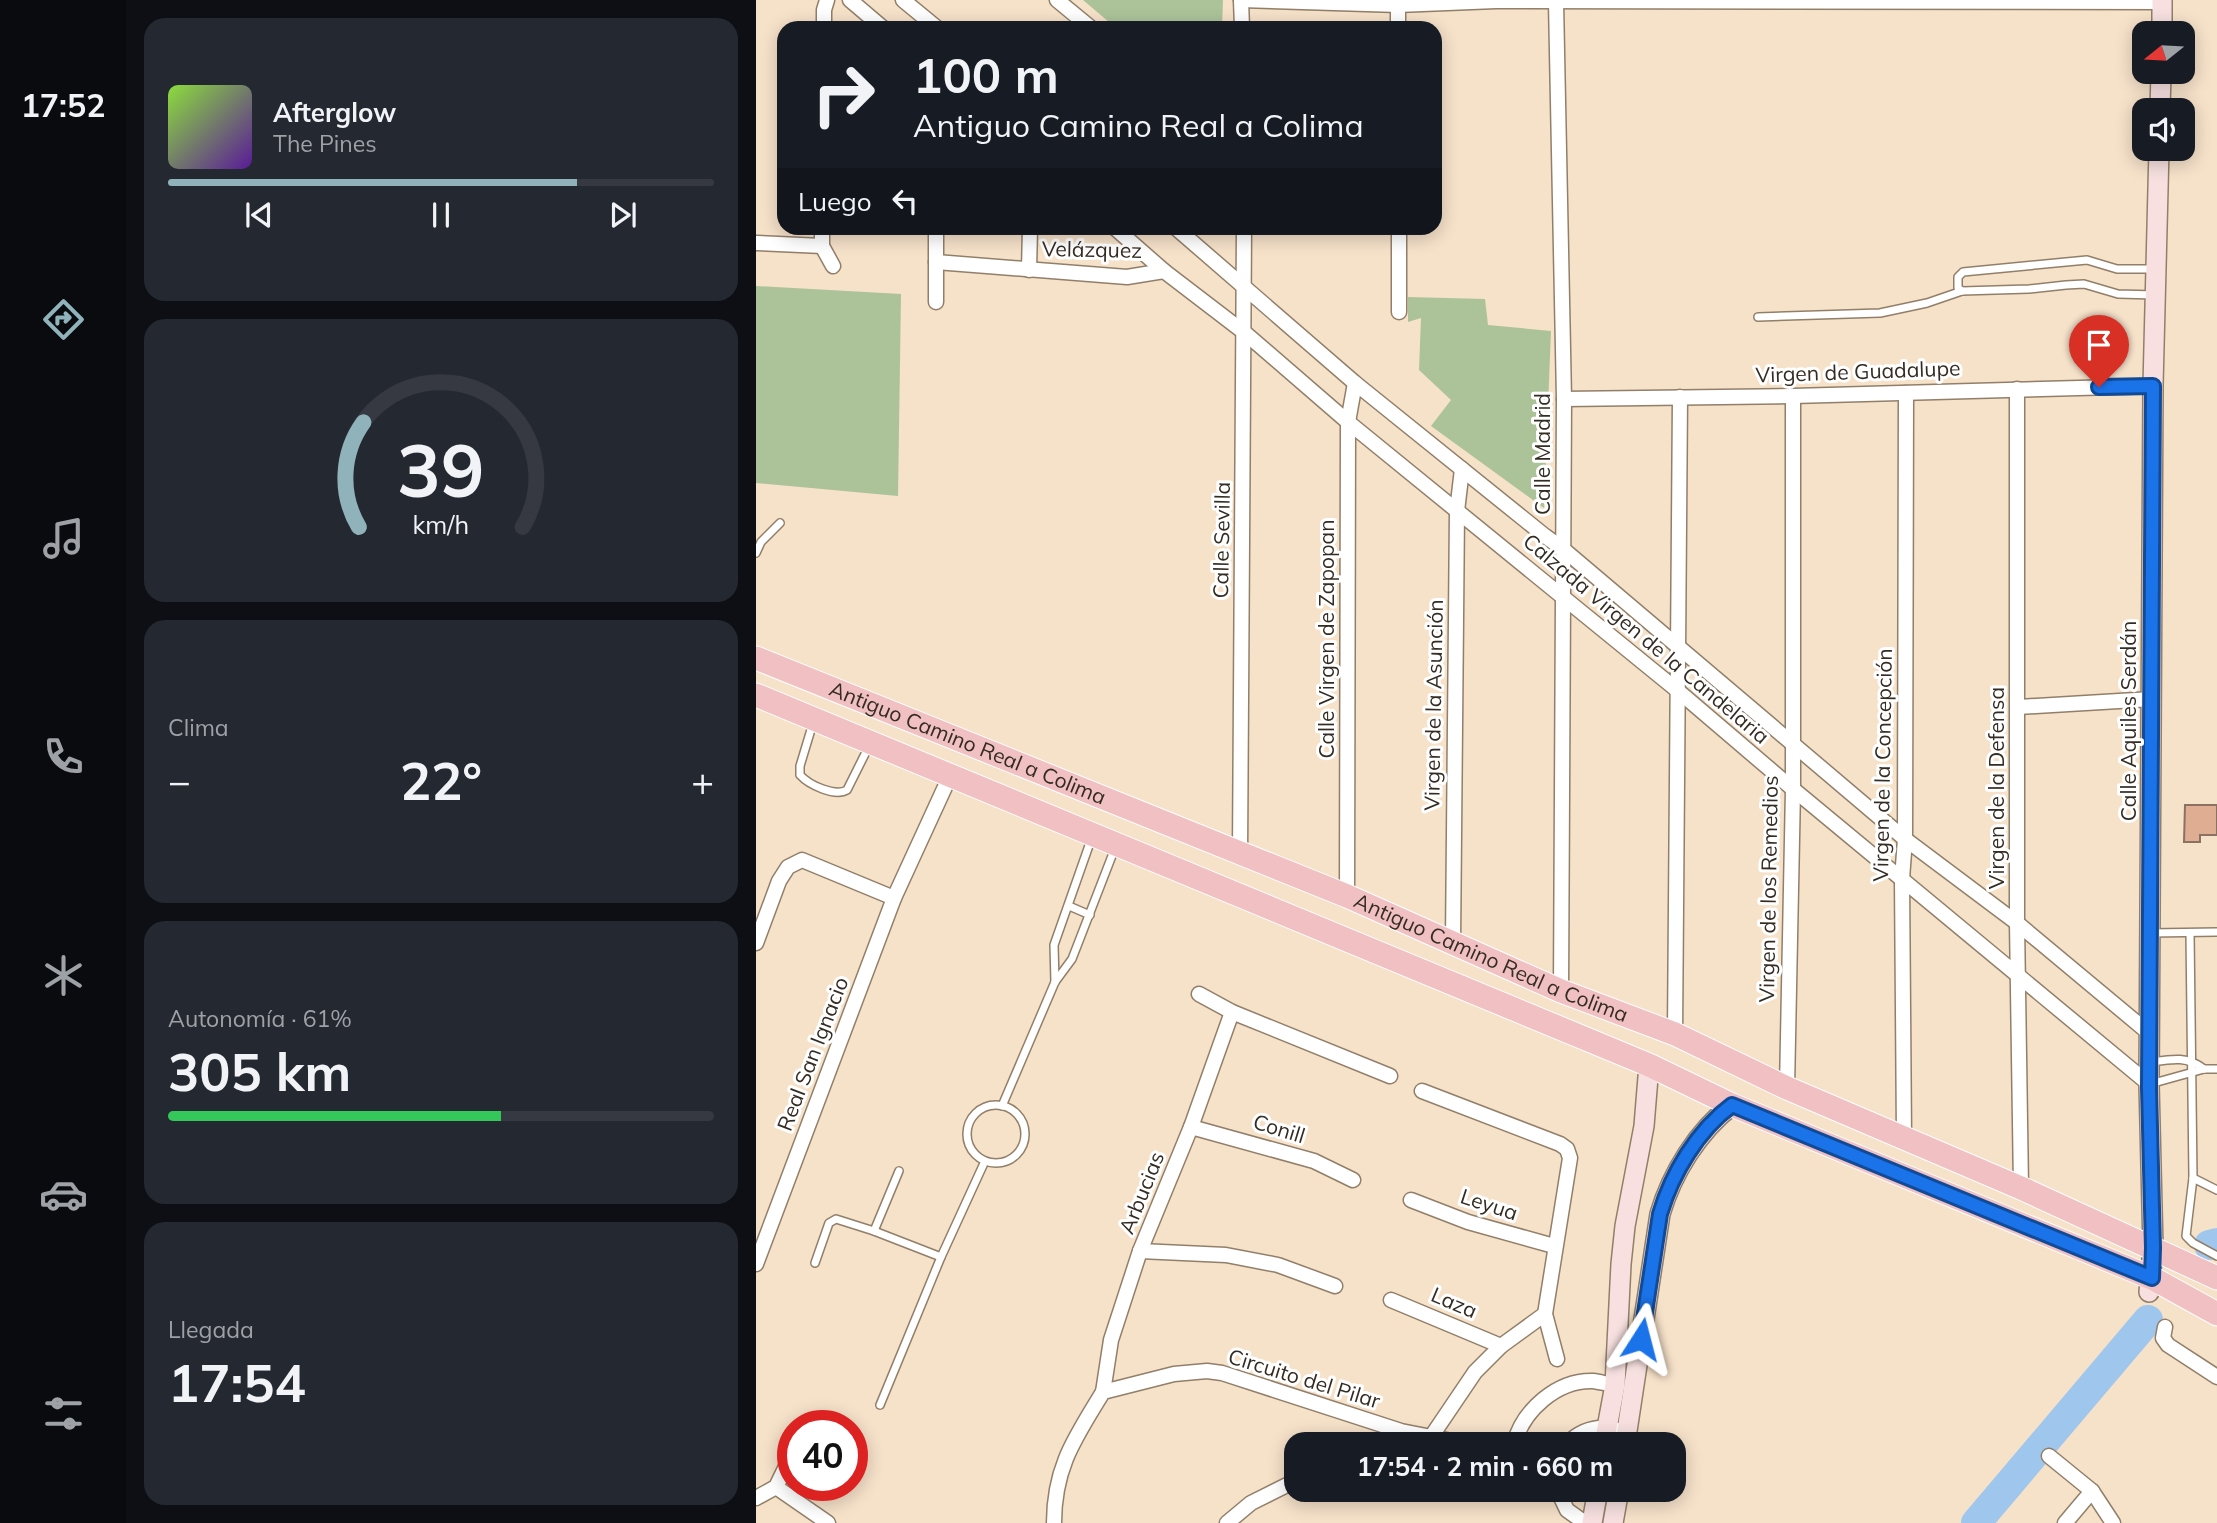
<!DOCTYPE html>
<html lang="es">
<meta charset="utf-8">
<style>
:root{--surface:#171b24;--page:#242831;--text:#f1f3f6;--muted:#9ea1a6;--line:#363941;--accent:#90b2ba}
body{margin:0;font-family:Mulish,sans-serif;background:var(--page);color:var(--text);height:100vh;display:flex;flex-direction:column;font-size:26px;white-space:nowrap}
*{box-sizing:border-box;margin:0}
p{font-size:23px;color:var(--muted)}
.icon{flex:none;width:38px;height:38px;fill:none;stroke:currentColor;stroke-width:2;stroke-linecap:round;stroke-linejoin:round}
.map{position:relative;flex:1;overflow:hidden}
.sheet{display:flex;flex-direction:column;gap:18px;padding:18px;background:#0d0f14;width:630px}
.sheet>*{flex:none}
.banner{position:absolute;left:21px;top:21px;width:665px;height:214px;border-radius:21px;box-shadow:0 4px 18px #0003;background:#171b24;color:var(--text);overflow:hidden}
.needle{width:46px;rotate:252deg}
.tools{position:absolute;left:1376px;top:21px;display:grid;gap:14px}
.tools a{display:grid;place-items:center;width:63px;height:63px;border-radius:14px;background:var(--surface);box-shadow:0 4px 18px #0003;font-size:35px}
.speed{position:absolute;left:21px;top:1410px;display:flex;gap:14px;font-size:35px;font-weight:700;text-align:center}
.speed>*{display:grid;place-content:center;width:91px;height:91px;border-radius:50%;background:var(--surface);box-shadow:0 4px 18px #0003;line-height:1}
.speed .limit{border:10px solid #d22;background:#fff;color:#111}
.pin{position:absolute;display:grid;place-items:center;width:60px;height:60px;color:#fff;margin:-72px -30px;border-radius:50% 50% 50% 0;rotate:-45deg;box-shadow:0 0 7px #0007}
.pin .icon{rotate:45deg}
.me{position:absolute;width:77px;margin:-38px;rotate:9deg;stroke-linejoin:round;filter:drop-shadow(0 0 5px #0008)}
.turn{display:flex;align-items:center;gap:24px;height:147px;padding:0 21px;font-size:32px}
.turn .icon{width:91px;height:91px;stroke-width:2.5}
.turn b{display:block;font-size:49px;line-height:60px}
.then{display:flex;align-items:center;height:66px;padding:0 21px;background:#0003;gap:14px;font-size:26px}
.big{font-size:52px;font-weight:700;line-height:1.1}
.sheet .card{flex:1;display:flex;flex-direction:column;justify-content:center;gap:10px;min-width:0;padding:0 24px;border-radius:21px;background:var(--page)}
.sheet .dial{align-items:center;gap:0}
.dial svg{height:182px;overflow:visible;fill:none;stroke:var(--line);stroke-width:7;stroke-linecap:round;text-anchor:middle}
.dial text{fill:var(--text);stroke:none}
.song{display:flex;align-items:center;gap:21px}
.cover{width:84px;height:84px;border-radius:10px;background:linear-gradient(135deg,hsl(90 70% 55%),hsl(270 70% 35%))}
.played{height:7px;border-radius:4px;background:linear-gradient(90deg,var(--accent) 75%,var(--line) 75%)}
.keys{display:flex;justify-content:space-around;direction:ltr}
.heat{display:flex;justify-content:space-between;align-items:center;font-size:38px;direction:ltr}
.charge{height:10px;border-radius:5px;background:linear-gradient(90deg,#34c759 61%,var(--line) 0)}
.trip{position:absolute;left:528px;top:1432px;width:402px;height:70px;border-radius:21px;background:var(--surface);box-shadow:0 4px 18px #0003;font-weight:700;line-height:70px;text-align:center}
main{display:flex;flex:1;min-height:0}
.dock{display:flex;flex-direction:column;width:126px;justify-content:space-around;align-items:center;background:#090b0e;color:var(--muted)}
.dock .icon{width:49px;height:49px}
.dock .on{color:var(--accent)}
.dock b{font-size:32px;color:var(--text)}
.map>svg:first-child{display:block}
.green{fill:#acc399}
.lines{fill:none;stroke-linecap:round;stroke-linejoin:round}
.river{stroke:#9fc6ed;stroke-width:30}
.building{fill:#dfad92;stroke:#8b7163;stroke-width:2}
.lane-casing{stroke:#927f69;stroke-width:10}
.street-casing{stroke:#927f69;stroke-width:17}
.secondary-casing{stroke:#927f69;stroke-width:22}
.primary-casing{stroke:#fff;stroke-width:25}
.lane{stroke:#fff;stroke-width:7}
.street{stroke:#fff;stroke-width:14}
.secondary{stroke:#f8e0e0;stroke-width:19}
.primary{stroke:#f1c0c2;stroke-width:23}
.route-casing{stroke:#114b97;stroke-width:18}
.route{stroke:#1a73e8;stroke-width:12}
.labels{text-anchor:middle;stroke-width:6;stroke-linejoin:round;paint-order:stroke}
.street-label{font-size:21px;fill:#342c23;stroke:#fff}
</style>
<main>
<nav class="dock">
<b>17:52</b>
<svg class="icon on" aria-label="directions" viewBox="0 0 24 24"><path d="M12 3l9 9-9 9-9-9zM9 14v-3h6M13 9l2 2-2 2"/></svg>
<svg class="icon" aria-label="music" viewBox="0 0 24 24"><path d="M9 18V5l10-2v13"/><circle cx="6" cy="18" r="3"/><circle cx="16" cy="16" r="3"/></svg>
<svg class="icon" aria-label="phone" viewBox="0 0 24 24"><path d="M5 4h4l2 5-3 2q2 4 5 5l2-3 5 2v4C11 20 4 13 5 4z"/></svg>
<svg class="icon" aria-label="climate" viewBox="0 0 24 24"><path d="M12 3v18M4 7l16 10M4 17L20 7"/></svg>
<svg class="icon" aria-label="car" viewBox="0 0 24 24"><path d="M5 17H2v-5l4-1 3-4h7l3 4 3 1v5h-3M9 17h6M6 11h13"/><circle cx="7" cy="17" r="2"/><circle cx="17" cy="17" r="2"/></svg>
<svg class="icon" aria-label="filters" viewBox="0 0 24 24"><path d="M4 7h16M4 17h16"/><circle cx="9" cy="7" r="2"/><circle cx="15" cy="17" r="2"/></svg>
</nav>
<section class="sheet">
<div class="card">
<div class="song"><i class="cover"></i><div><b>Afterglow</b><p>The Pines</p></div></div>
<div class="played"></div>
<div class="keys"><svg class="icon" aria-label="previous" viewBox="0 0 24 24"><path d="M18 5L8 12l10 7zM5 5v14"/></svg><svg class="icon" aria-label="pause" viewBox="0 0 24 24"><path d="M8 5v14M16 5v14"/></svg><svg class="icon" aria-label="next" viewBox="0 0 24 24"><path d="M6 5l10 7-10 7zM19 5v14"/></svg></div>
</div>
<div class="card dial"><svg viewBox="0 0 100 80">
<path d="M14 69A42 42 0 1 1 86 69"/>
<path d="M14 69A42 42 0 0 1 16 23" stroke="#90b2ba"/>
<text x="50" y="56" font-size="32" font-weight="700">39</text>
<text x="50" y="72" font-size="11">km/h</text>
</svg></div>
<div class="card"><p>Clima</p>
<div class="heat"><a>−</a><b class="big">22°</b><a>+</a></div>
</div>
<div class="card"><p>Autonomía · 61%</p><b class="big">305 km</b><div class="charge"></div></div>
<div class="card"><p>Llegada</p><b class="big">17:54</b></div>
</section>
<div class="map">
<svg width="1461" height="1523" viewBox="0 0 1461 1523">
<rect width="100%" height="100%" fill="#f6e1c9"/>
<g class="green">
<polygon points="327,0 467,0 466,28 360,28"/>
<polygon points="0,286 145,294 142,496 0,483"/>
<polygon points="652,297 729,299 732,325 795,331 788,508 675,426 695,400 663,370 665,318 652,322"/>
</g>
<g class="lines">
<g class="river">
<polyline points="1453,1245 1461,1243"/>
<polyline points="1220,1523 1392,1320"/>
</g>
</g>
<polygon class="building" points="1429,805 1461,805 1461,835 1444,835 1444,842 1428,842"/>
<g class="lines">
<defs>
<g id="lane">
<polyline points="1206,291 1202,288 1202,277 1207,272 1331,260 1361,269 1400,269"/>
<polyline points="1002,317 1124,313 1171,303 1206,291 1273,289 1310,285 1328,284 1362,294 1399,295"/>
<polyline points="0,553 5,542 24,523"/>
<path d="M57,723l-13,43v9c9,10 35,22 47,15l22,-44"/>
<polyline points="313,906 334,915"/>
<polyline points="1395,933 1461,932"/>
<polyline points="1434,933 1437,1178 1430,1236 1437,1243 1461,1256"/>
<polyline points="299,982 298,945 336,837"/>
<path d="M1396,1062c20,-3 35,-6 52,7"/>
<polyline points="1394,1084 1448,1069 1461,1069"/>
<circle cx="240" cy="1134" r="29"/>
<polyline points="246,1106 299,982 316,959 359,848"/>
<polyline points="1437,1178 1461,1190"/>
<polyline points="118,1231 143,1171"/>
<polyline points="59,1263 73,1223 80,1219 118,1231 185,1257"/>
<polyline points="124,1405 185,1257 229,1161"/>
</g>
<g id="street">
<polyline points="94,0 127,28"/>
<polyline points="147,0 181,28"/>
<polyline points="301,0 335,28"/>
<polyline points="485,0 642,5 740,1 1407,2"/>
<polyline points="485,0 486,28"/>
<polyline points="800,2 808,399 805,991"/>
<polyline points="642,5 642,28"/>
<polyline points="68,28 68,10 71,0"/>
<polyline points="66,228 66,246 77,266"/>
<polyline points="359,228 408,271 489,333 592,422 921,690 1037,789 1393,1084"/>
<polyline points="420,228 599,383 789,536 807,549 1149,839 1261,923 1393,1033"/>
<polyline points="643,228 643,312"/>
<polyline points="0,243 66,246"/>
<polyline points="180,262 371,277 408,271"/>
<polyline points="273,270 274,228"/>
<polyline points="180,302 180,228"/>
<polyline points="1261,389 1261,923 1265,1188"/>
<polyline points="808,399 1037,396 1397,386"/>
<polyline points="1263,707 1396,699"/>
<polyline points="484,854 488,228"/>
<polyline points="591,896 592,422 599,383"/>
<polyline points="697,942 701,511 706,469"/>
<polyline points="0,943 23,881 32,867 46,860 138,898"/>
<polyline points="443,994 476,1012 634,1076"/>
<polyline points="919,1034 924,397"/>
<polyline points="1031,1088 1037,789 1037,396"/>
<polyline points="666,1091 804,1144 811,1149 814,1158 789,1314 801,1359"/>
<polyline points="435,1127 558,1161 597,1180"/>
<polyline points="1148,1138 1146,879 1149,839 1150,393"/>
<polyline points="655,1200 712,1222 798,1246"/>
<polyline points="384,1251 470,1255 522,1265 579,1286"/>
<polyline points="0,1264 138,898 194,776"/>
<polyline points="635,1300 745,1346"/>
<polyline points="1409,1327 1407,1338 1412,1345 1461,1377"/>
<polyline points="347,1392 355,1340 384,1251 435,1127 476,1012"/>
<polyline points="671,1443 719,1372 745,1346 789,1314"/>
<path d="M758,1444c9,-34 43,-64 79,-63 7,1 15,3 22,4"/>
<path d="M811,1444c13,-13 28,-19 48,-15"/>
<polyline points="1293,1456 1336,1491"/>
<polyline points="20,1487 72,1523"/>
<polyline points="801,1489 811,1510 829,1523"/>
<polyline points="0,1498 20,1487 37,1452"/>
<path d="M298,1523c0,-56 21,-85 49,-131l71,-18 33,-3 15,2 179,58 66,13"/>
<polyline points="471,1523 495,1503 541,1480"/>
<polyline points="1309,1523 1336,1491 1357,1523"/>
</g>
<g id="secondary">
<polyline points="1406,33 1406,0"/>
<polyline points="1404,110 1405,72"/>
<polyline points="1393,1292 1397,1248 1393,1084 1397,386 1403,149"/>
<polyline points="848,1444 859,1385 865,1264 869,1226 888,1126 893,1065"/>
<path d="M869,1444l35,-230c12,-41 38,-83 72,-109"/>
<polyline points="836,1523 842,1489"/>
<polyline points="857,1523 863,1489"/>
</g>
<g id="primary">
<path id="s1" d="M0,658l591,238 214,95 114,43 112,54 234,100 196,90"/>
<polyline points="0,695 893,1065 976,1105 1396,1278 1461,1314"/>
</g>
</defs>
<use href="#lane" class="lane-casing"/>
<use href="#street" class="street-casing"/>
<use href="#secondary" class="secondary-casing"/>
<use href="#primary" class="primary-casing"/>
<use href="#lane" class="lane"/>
<use href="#street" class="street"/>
<use href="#secondary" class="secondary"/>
<use href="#primary" class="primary"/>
</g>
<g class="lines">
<defs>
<path id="route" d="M885,1339l19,-125c12,-41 38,-84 72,-109l420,173 1,-30 -4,-160 4,-702 -54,1"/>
</defs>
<use href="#route" class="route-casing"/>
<use href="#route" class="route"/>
</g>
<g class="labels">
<g class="street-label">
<text transform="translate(336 250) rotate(1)" y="7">Velázquez</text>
<text transform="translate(1102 372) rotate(-2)" y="7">Virgen de Guadalupe</text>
<text transform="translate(787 454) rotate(-90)" y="7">Calle Madrid</text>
<text transform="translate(466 540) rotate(-89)" y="7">Calle Sevilla</text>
<text transform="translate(571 639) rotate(-90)" y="7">Calle Virgen de Zapopan</text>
<text transform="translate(890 639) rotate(40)" y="7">Calzada Virgen de la Candelaria</text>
<text transform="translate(678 705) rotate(-89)" y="7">Virgen de la Asunción</text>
<text transform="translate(1373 721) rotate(-90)" y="7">Calle Aquiles Serdán</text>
<text dy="7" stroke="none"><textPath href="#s1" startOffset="228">Antiguo Camino Real a Colima</textPath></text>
<text transform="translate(1127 765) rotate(-89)" y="7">Virgen de la Concepción</text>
<text transform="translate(1241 788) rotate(-90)" y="7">Virgen de la Defensa</text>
<text transform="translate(1013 889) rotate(-89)" y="7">Virgen de los Remedios</text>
<text dy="7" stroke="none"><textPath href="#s1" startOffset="794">Antiguo Camino Real a Colima</textPath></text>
<text transform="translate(57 1054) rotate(-69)" y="7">Real San Ignacio</text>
<text transform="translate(523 1129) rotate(17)" y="7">Conill</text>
<text transform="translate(386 1193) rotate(-68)" y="7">Arbucias</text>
<text transform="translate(733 1205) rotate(18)" y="7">Leyua</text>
<text transform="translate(698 1303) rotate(23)" y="7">Laza</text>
<text transform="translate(548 1379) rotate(17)" y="7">Circuito del Pilar</text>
</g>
</g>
</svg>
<div class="tools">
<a><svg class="needle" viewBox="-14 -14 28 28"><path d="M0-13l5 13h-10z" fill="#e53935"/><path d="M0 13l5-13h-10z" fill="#9ea1a6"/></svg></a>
<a><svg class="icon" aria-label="sound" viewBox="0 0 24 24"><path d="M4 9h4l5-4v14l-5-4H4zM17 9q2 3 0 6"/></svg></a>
</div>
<div class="speed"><div class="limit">40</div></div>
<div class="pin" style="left:1343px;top:387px;background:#d93025"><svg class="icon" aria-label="arrive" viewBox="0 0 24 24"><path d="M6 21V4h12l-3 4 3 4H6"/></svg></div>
<svg class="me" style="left:885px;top:1339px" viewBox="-20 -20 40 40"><path d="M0-17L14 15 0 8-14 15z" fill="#1a73e8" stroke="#fff" stroke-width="4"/></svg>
<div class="trip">17:54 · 2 min · 660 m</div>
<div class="banner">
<div class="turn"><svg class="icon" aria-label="right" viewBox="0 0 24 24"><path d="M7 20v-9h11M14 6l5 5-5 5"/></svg><div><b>100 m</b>Antiguo Camino Real a Colima</div></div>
<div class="then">Luego<svg class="icon" aria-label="left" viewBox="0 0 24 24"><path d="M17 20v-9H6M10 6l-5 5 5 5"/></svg></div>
</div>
</div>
</main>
